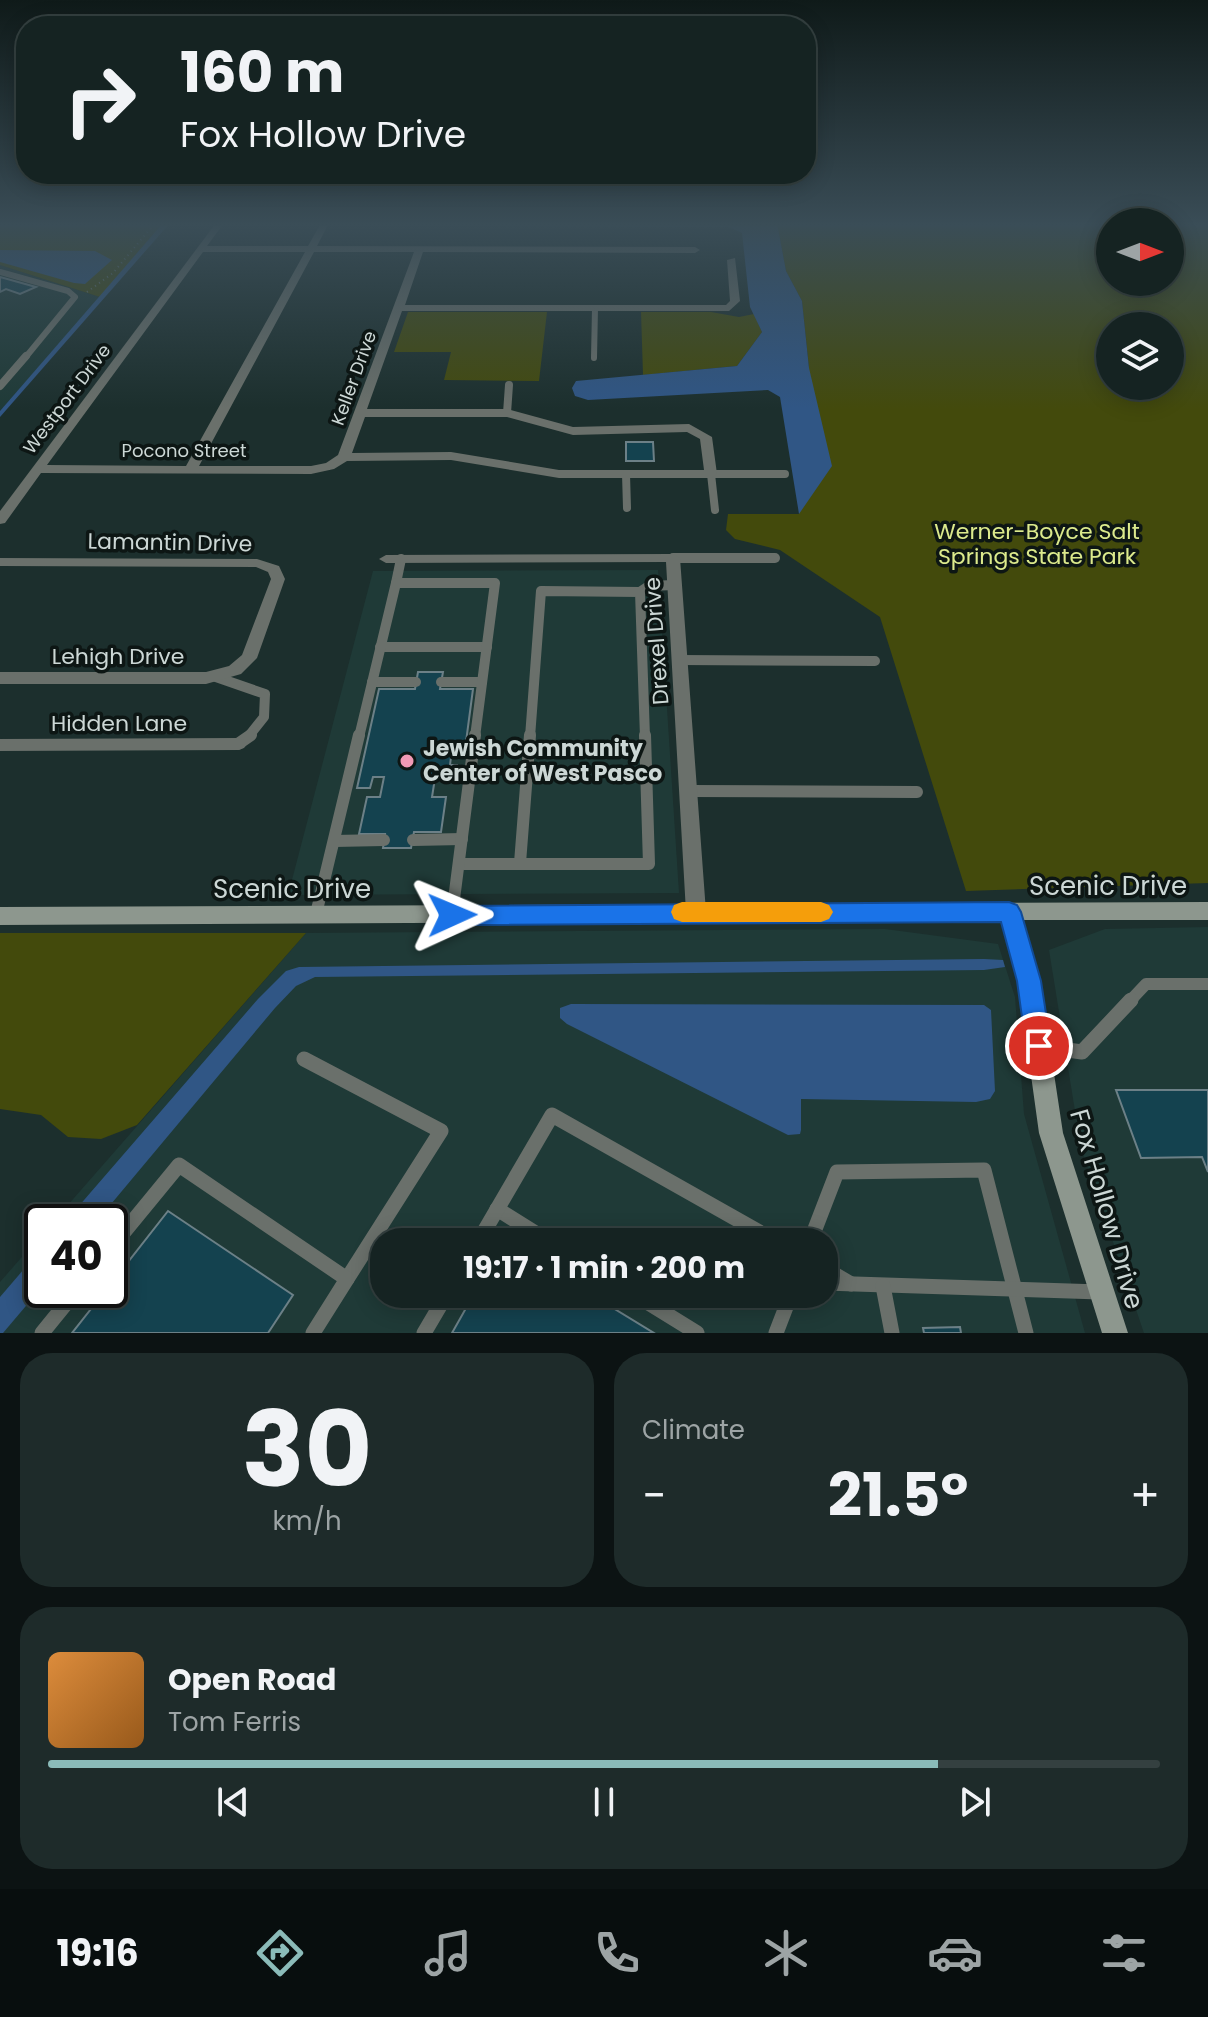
<!DOCTYPE html>
<meta charset="utf-8">
<style>
:root{--surface:#152322;--page:#1e2b2a;--text:#f1f3f6;--muted:#9da4a5;--line:#344040;--accent:#8bbbb9}
body{margin:0;font-family:Poppins,sans-serif;background:var(--page);color:var(--text);height:100vh;display:flex;flex-direction:column;font-size:30px;white-space:nowrap}
*{box-sizing:border-box;margin:0}
p{font-size:26px;color:var(--muted)}
.icon{flex:none;width:44px;height:44px;fill:none;stroke:currentColor;stroke-width:2;stroke-linecap:round;stroke-linejoin:round}
.map{position:relative;height:1333px;overflow:hidden}
.drawer{display:flex;flex-direction:column;gap:20px;padding:20px;background:#0c1313;flex:1}
.drawer>*{flex:none}
.banner{position:absolute;left:16px;top:16px;width:800px;height:168px;border-radius:32px;box-shadow:0 4px 20px #0003,0 0 0 2px var(--line);background:#152322;color:var(--text);overflow:hidden}
.needle{width:52px;rotate:90deg}
.controls{position:absolute;left:1096px;top:208px;display:grid;gap:16px}
.controls a{display:grid;place-items:center;width:88px;height:88px;border-radius:50%;background:var(--surface);box-shadow:0 4px 20px #0003,0 0 0 2px var(--line);font-size:40px}
.speed{position:absolute;left:24px;top:1204px;display:flex;gap:16px;font-size:40px;font-weight:700;text-align:center}
.speed>*{display:grid;place-content:center;width:104px;height:104px;border-radius:50%;background:var(--surface);box-shadow:0 4px 20px #0003,0 0 0 2px var(--line);line-height:1}
.speed .limit{border:4px solid #111;border-radius:12px;background:#fff;color:#111}
.pin{position:absolute;display:grid;place-items:center;width:68px;height:68px;color:#fff;margin:-34px;border:4px solid #fff;border-radius:50%;box-shadow:0 2px 8px #0007}
.me{position:absolute;width:88px;margin:-44px;rotate:89deg;stroke-linejoin:round;filter:drop-shadow(0 0 6px #0008)}
.turn{display:flex;align-items:center;gap:28px;height:168px;padding:0 32px;font-size:36px}
.turn .icon{width:104px;height:104px;stroke-width:2.5}
.turn b{display:block;font-size:56px;line-height:68px}
.big{font-size:60px;font-weight:700;line-height:1.1}
.drawer .card{flex:1;display:flex;flex-direction:column;justify-content:center;gap:12px;min-width:0;padding:0 28px;border-radius:32px;background:var(--page)}
.drawer .dial{align-items:center;gap:0}
.dial b{font-size:104px;line-height:1}
.song{display:flex;align-items:center;gap:24px}
.cover{width:96px;height:96px;border-radius:12px;background:linear-gradient(135deg,hsl(30 70% 55%),hsl(30 70% 35%))}
.played{height:8px;border-radius:4px;background:linear-gradient(90deg,var(--accent) 80%,var(--line) 80%)}
.keys{display:flex;justify-content:space-around;direction:ltr}
.heat{display:flex;justify-content:space-between;align-items:center;font-size:44px;direction:ltr}
.drawer .tiles{flex:1;display:grid;gap:20px;grid-template-columns:1fr 1fr}
.card:last-child{grid-column:span 2}
.trip{position:absolute;left:370px;top:1228px;width:468px;height:80px;border-radius:32px;background:var(--surface);box-shadow:0 4px 20px #0003,0 0 0 2px var(--line);font-weight:700;line-height:80px;text-align:center}
.tabs{display:flex;height:128px;justify-content:space-around;align-items:center;background:#080e0e;color:var(--muted)}
.tabs .icon{width:56px;height:56px}
.tabs .on{color:var(--accent)}
.tabs b{font-size:36px;color:var(--text)}
.map>svg:first-child{display:block}
.built{fill:#1f3a37;fill-rule:evenodd}
.green{fill:#434a0c;fill-rule:evenodd}
.water{fill:#305685}
.building{fill:#14424f;stroke:#6c8087;stroke-width:2}
.lines{fill:none;stroke-linecap:round;stroke-linejoin:round}
.path{stroke:#6b7a78;stroke-width:2;stroke-dasharray:1 4;stroke-linecap:butt}
.lane-far4{stroke:#6a706b;stroke-width:6}
.lane-far3{stroke:#6a706b;stroke-width:8}
.lane-far2{stroke:#6a706b;stroke-width:10}
.lane-far1{stroke:#6a706b;stroke-width:12}
.lane{stroke:#6a706b;stroke-width:15}
.street{fill:#6a706b;fill-rule:evenodd}
.secondary{fill:#8d978e;fill-rule:evenodd}
.route{fill:#1a73e8;stroke:#114b97;stroke-width:2}
.slow{fill:#f59e0b}
.poi-dot{fill:#f09ab6;stroke:#0d1614;stroke-width:3}
.labels{text-anchor:middle;stroke-width:7;stroke-linejoin:round;paint-order:stroke}
.far-street-label{font-size:18px;fill:#ccd7d5;stroke:#0d1614}
.park-label{font-size:22px;fill:#dcea8c;stroke:#0d1614}
.street-label{font-size:22px;fill:#ccd7d5;stroke:#0d1614}
.poi-label{font-size:22px;font-weight:bold;fill:#ccd7d5;stroke:#0d1614;text-anchor:start}
.near-street-label{font-size:26px;fill:#ccd7d5;stroke:#0d1614}
</style>
<div class="map">
<svg width="1208" height="1333" viewBox="0 0 1208 1333">
<rect width="100%" height="100%" fill="#1c2f2d"/>
<g class="built">
<polygon points="0,265 100,297 0,411"/>
<polygon points="658,570 679,893 288,895 373,571"/>
<polygon points="1208,927 1208,1333 1144,1333 1081,1148 1049,950 1105,929"/>
<path d="M885,929l113,15 17,53 9,117 61,219h-1085v-51l42,-48v56h68v-68h-57l253,-289zM384,1242h440v52h-440z"/>
</g>
<g class="green">
<polygon points="0,223 163,223 100,297 0,265"/>
<path d="M777,223h333v59h60v-59h38v660l-242,8 -86,-274 -100,-67 -45,-11 -9,-9 2,-16h71l10,-146 -7,-67 -16,-30zM1110,326h60v60h-60z"/>
<polygon points="408,312 547,312 539,381 444,380 451,352 394,352"/>
<polygon points="641,312 711,312 739,317 754,314 762,332 737,366 643,375"/>
<polygon points="0,933 306,933 137,1125 101,1139 68,1137 41,1115 0,1109"/>
</g>
<g class="water">
<polygon points="163,223 170,223 0,417 0,411"/>
<polygon points="384,223 777,223 786,271 802,301 809,368 832,466 799,514 780,397 768,390 588,400 575,396 572,388 576,381 737,366 762,332 750,307 742,233 729,227 383,226"/>
<polygon points="0,250 95,251 112,260 85,284 74,283 0,262"/>
<polygon points="984,959 1003,960 1005,967 984,970 315,977 296,986 275,1008 96,1222 65,1222 258,999 286,971 299,967"/>
<polygon points="571,1004 984,1005 991,1010 995,1091 990,1099 976,1102 801,1099 801,1130 800,1134 788,1135 567,1024 560,1018 560,1008"/>
<polygon points="42,1248 42,1287 3,1333 0,1333 0,1297"/>
</g>
<g class="building">
<polygon points="0,277 36,287 20,294 6,289 0,292"/>
<polygon points="626,442 653,442 654,461 626,461"/>
<polygon points="418,672 443,672 440,689 473,689 464,757 451,757 450,765 457,765 455,778 435,778 432,797 446,797 441,832 414,832 411,848 383,848 385,834 359,834 367,797 380,797 384,777 373,777 370,788 357,788 379,689 415,689"/>
<polygon points="1116,1090 1208,1090 1208,1172 1202,1157 1141,1158"/>
<polygon points="168,1211 293,1295 268,1333 72,1333 106,1290 110,1290 110,1285"/>
<polygon points="474,1294 590,1294 654,1333 452,1333"/>
<polygon points="960,1327 961,1333 924,1333 923,1328"/>
</g>
<g class="lines">
<polyline class="path" points="87,292 113,273 155,223"/>
<g class="lane-far4">
<polyline points="0,272 68,291 75,297 25,358"/>
<polyline points="594,358 595,308"/>
</g>
<g class="lane-far3">
<polyline points="0,386 26,356"/>
<polyline points="507,413 509,385"/>
<polyline points="626,474 627,508"/>
<polyline points="715,510 711,474 785,474"/>
</g>
<g class="lane-far2">
<polyline points="673,558 775,558"/>
<polyline points="396,583 401,559"/>
<polyline points="640,592 649,586 674,585"/>
<polyline points="380,647 487,647"/>
<polyline points="679,660 875,661"/>
<polyline points="213,676 265,694 264,717 248,737"/>
<polyline points="372,682 416,682"/>
<polyline points="441,682 482,682"/>
<polyline points="359,737 396,583 495,583 475,737"/>
<polyline points="530,737 541,591 640,592 645,737"/>
</g>
<g class="lane-far1">
<polyline points="238,744 251,735"/>
<polyline points="688,791 917,792"/>
<polyline points="413,840 462,839"/>
<polyline points="334,841 384,840"/>
<polyline points="520,863 530,735"/>
<polyline points="459,864 649,864 645,735"/>
<polyline points="316,914 359,735"/>
<polyline points="452,915 475,735"/>
<polyline points="1129,1002 1146,984 1208,984"/>
</g>
<g class="lane">
<polyline points="1039,1046 1082,1052 1131,1000"/>
<polyline points="304,1059 441,1131 347,1279"/>
<polyline points="497,1209 550,1242"/>
<polyline points="478,1242 552,1115 777,1242"/>
<polyline points="810,1242 837,1172 984,1170 1026,1333"/>
<polyline points="110,1249 179,1165 347,1279 313,1333"/>
<polyline points="824,1268 851,1284"/>
<polyline points="824,1283 1100,1292"/>
<polyline points="883,1286 892,1333"/>
<polyline points="634,1294 697,1333"/>
<polyline points="42,1333 77,1290"/>
<polyline points="424,1333 447,1294"/>
<polyline points="776,1333 791,1294"/>
</g>
<g class="street">
<path d="M216,223h8l-17,23h101l13,-23h8l-12,23 378,1 5,3 -5,3 -272,-1 -18,53h321l4,-4 -3,-41 8,-2 5,43 -11,10h-327l-35,98h140l66,18 116,-3 23,13 5,37 -6,4h-152l-108,-18 -104,1 -13,8 -23,5 -270,-1 -36,50 -5,1v-13zM203,252h102l-119,214 -139,-1zM314,252h100l-76,203 -12,8 -15,3h-112zM365,417h142l66,18 114,-3 13,7 4,31h-145l-108,-18 -99,1z"/>
<polygon points="673,554 680,558 706,912 703,918 696,921 689,918 686,912 666,562 386,563 379,559 386,555"/>
<polygon points="0,558 257,559 279,566 285,579 257,658 241,674 206,684 0,684 0,672 206,672 229,666 242,655 271,579 268,572 256,567 0,566"/>
<polygon points="238,738 244,740 247,744 244,748 238,750 0,751 0,739"/>
</g>
<polygon class="secondary" points="1208,902 1208,920 1021,920 1040,981 1063,1133 1128,1333 1102,1333 1039,1133 1018,981 1001,920 0,925 0,907"/>
</g>
<linearGradient id="sky" x2="0" y2="1"><stop stop-color="#0f1a19"/><stop offset="0.55" stop-color="#3a4d57"/><stop offset="1" stop-color="#3a4d57" stop-opacity="0"/></linearGradient>
<rect width="1208" height="409" fill="url(#sky)"/>
<polygon class="route" points="1009,902 1017,905 1021,912 1041,981 1051,1046 1048,1054 1039,1058 1030,1054 1026,1046 1017,981 1001,922 452,925 444,922 441,915 444,908 452,906"/>
<polygon class="slow" points="682,902 821,902 829,905 833,912 829,919 821,922 682,922 674,919 671,912 674,905"/>
<circle class="poi-dot" cx="407" cy="761" r="8"/>
<g class="labels">
<g class="far-street-label">
<text transform="translate(354 378) rotate(-70)" y="6">Keller Drive</text>
<text transform="translate(67 399) rotate(-53)" y="6">Westport Drive</text>
<text x="184" y="457">Pocono Street</text>
</g>
<g class="park-label">
<text x="1037" y="539">Werner-Boyce Salt<tspan x="1037" dy="25">Springs State Park</tspan></text>
</g>
<g class="street-label">
<text transform="translate(170 542) rotate(1)" y="8">Lamantin Drive</text>
<text transform="translate(656 641) rotate(-94)" y="8">Drexel Drive</text>
<text x="118" y="664">Lehigh Drive</text>
<text x="119" y="731">Hidden Lane</text>
</g>
<g class="poi-label">
<text x="423" y="756">Jewish Community<tspan x="423" dy="25">Center of West Pasco</tspan></text>
</g>
<g class="near-street-label">
<text x="1108" y="895">Scenic Drive</text>
<text x="292" y="898">Scenic Drive</text>
<text transform="translate(1107 1209) rotate(74)" y="9">Fox Hollow Drive</text>
</g>
</g>
</svg>
<div class="controls">
<a><svg class="needle" viewBox="-14 -14 28 28"><path d="M0-13l5 13h-10z" fill="#e53935"/><path d="M0 13l5-13h-10z" fill="#9da4a5"/></svg></a>
<a><svg class="icon" aria-label="layers" viewBox="0 0 24 24"><path d="M12 4l9 5-9 5-9-5zM3 14l9 5 9-5"/></svg></a>
</div>
<div class="speed"><div class="limit">40</div></div>
<div class="pin" style="left:1039px;top:1046px;background:#d93025"><svg class="icon" aria-label="arrive" viewBox="0 0 24 24"><path d="M6 21V4h12l-3 4 3 4H6"/></svg></div>
<svg class="me" style="left:452px;top:915px" viewBox="-20 -20 40 40"><path d="M0-17L14 15 0 8-14 15z" fill="#1a73e8" stroke="#fff" stroke-width="4"/></svg>
<div class="trip">19:17 · 1 min · 200 m</div>
<div class="banner">
<div class="turn"><svg class="icon" aria-label="right" viewBox="0 0 24 24"><path d="M7 20v-9h11M14 6l5 5-5 5"/></svg><div><b>160 m</b>Fox Hollow Drive</div></div>
</div>
</div>
<section class="drawer">
<div class="tiles">
<div class="card dial"><b>30</b><p>km/h</p></div>
<div class="card"><p>Climate</p>
<div class="heat"><a>−</a><b class="big">21.5°</b><a>+</a></div>
</div>
<div class="card">
<div class="song"><i class="cover"></i><div><b>Open Road</b><p>Tom Ferris</p></div></div>
<div class="played"></div>
<div class="keys"><svg class="icon" aria-label="previous" viewBox="0 0 24 24"><path d="M18 5L8 12l10 7zM5 5v14"/></svg><svg class="icon" aria-label="pause" viewBox="0 0 24 24"><path d="M8 5v14M16 5v14"/></svg><svg class="icon" aria-label="next" viewBox="0 0 24 24"><path d="M6 5l10 7-10 7zM19 5v14"/></svg></div>
</div>
</div>
</section>
<nav class="tabs">
<b>19:16</b>
<svg class="icon on" aria-label="directions" viewBox="0 0 24 24"><path d="M12 3l9 9-9 9-9-9zM9 14v-3h6M13 9l2 2-2 2"/></svg>
<svg class="icon" aria-label="music" viewBox="0 0 24 24"><path d="M9 18V5l10-2v13"/><circle cx="6" cy="18" r="3"/><circle cx="16" cy="16" r="3"/></svg>
<svg class="icon" aria-label="phone" viewBox="0 0 24 24"><path d="M5 4h4l2 5-3 2q2 4 5 5l2-3 5 2v4C11 20 4 13 5 4z"/></svg>
<svg class="icon" aria-label="climate" viewBox="0 0 24 24"><path d="M12 3v18M4 7l16 10M4 17L20 7"/></svg>
<svg class="icon" aria-label="car" viewBox="0 0 24 24"><path d="M5 17H2v-5l4-1 3-4h7l3 4 3 1v5h-3M9 17h6M6 11h13"/><circle cx="7" cy="17" r="2"/><circle cx="17" cy="17" r="2"/></svg>
<svg class="icon" aria-label="filters" viewBox="0 0 24 24"><path d="M4 7h16M4 17h16"/><circle cx="9" cy="7" r="2"/><circle cx="15" cy="17" r="2"/></svg>
</nav>
